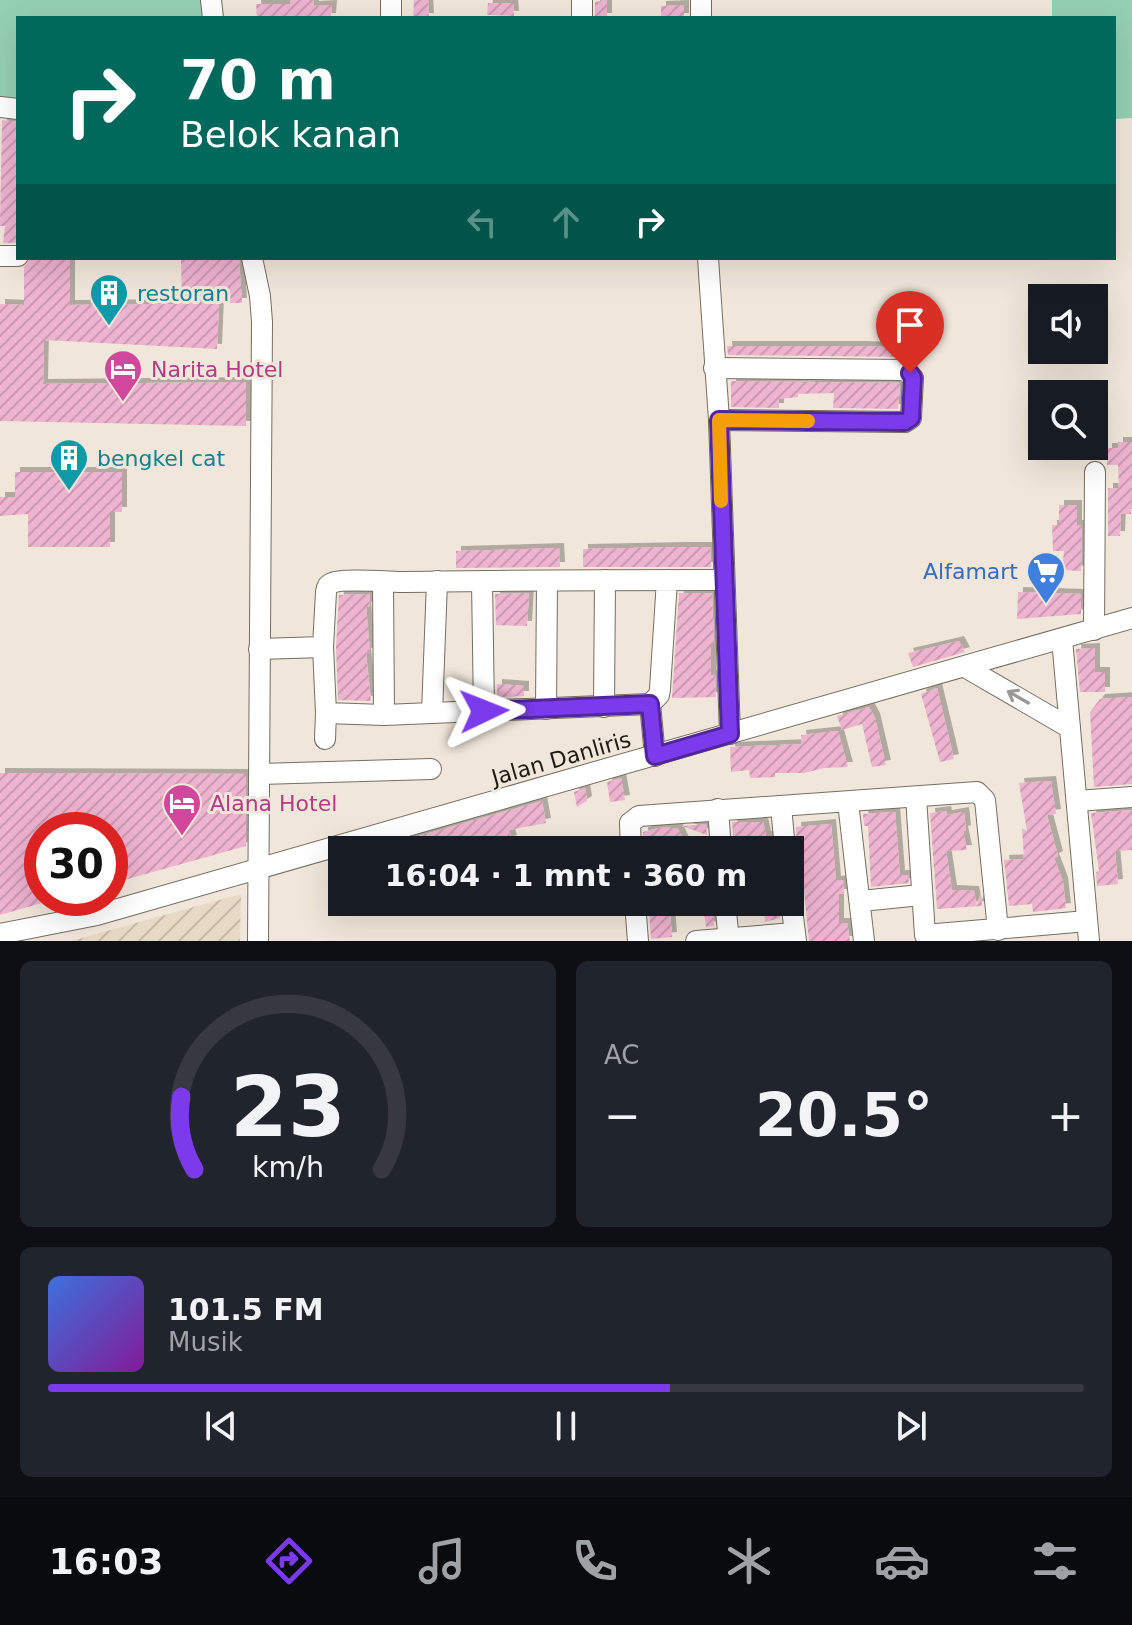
<!DOCTYPE html>
<html lang="id">
<meta charset="utf-8">
<style>
:root{--surface:#171b24;--page:#20242c;--text:#f1f3f6;--muted:#9ea1a6;--line:#363941;--accent:#7c3aed}
body{margin:0;font-family:"DejaVu Sans",sans-serif;background:var(--page);color:var(--text);height:100vh;display:flex;flex-direction:column;font-size:30px;white-space:nowrap}
*{box-sizing:border-box;margin:0}
p{font-size:26px;color:var(--muted)}
.icon{flex:none;width:44px;height:44px;fill:none;stroke:currentColor;stroke-width:2;stroke-linecap:round;stroke-linejoin:round}
.map{position:relative;height:941px;overflow:hidden}
.drawer{display:flex;flex-direction:column;gap:20px;padding:20px;background:#0d0f14;flex:1}
.drawer>*{flex:none}
.banner{position:absolute;left:16px;top:16px;width:1100px;height:244px;border-radius:0px;box-shadow:0 8px 32px #0002;background:#00695c;color:#fff;overflow:hidden}
.tools{position:absolute;left:1028px;top:284px;display:grid;gap:16px}
.tools a{display:grid;place-items:center;width:80px;height:80px;border-radius:0px;background:var(--surface);box-shadow:0 8px 32px #0002;font-size:40px}
.speed{position:absolute;left:24px;top:812px;display:flex;gap:16px;font-size:40px;font-weight:700;text-align:center}
.speed>*{display:grid;place-content:center;width:104px;height:104px;border-radius:50%;background:var(--surface);box-shadow:0 8px 32px #0002;line-height:1}
.speed .limit{border:12px solid #d22;background:#fff;color:#111}
.pin{position:absolute;display:grid;place-items:center;width:68px;height:68px;color:#fff;margin:-82px -34px;border-radius:50% 50% 50% 0;rotate:-45deg;box-shadow:0 0 8px #0007}
.pin .icon{rotate:45deg}
.me{position:absolute;width:88px;margin:-44px;rotate:88deg;stroke-linejoin:round;filter:drop-shadow(0 0 6px #0008)}
.turn{display:flex;align-items:center;gap:28px;height:168px;padding:0 32px;font-size:36px}
.turn .icon{width:104px;height:104px;stroke-width:2.5}
.turn b{display:block;font-size:56px;line-height:68px}
.lanes{display:flex;align-items:center;height:76px;padding:0 32px;background:#0003;justify-content:center;gap:40px;direction:ltr}
.lanes .off{opacity:.35}
.big{font-size:60px;font-weight:800;line-height:1.1}
.drawer .card{flex:1;display:flex;flex-direction:column;justify-content:center;gap:12px;min-width:0;padding:0 28px;border-radius:12px;background:var(--page)}
.drawer .dial{align-items:center;gap:0}
.dial svg{height:208px;overflow:visible;fill:none;stroke:var(--line);stroke-width:7;stroke-linecap:round;text-anchor:middle}
.dial text{fill:var(--text);stroke:none}
.song{display:flex;align-items:center;gap:24px}
.cover{width:96px;height:96px;border-radius:12px;background:linear-gradient(135deg,hsl(220 70% 55%),hsl(290 70% 35%))}
.played{height:8px;border-radius:4px;background:linear-gradient(90deg,var(--accent) 60%,var(--line) 60%)}
.keys{display:flex;justify-content:space-around;direction:ltr}
.heat{display:flex;justify-content:space-between;align-items:center;font-size:44px;direction:ltr}
.drawer .tiles{flex:1;display:grid;gap:20px;grid-template-columns:1fr 1fr}
.card:last-child{grid-column:span 2}
.trip{position:absolute;left:328px;top:836px;width:476px;height:80px;border-radius:0px;background:var(--surface);box-shadow:0 8px 32px #0002;font-weight:800;line-height:80px;text-align:center}
.menu{display:flex;height:128px;justify-content:space-around;align-items:center;background:#090b0e;color:var(--muted)}
.menu .icon{width:56px;height:56px}
.menu .on{color:var(--accent)}
.menu b{font-size:36px;color:var(--text)}
.map>svg:first-child{display:block}
.industrial{fill:url(#industrial-furrows)}
.green{fill:#95d0b4}
.building{fill:url(#building-hatch);filter:url(#shadow)}
.lines{fill:none;stroke-linecap:round;stroke-linejoin:round}
.minor-casing{stroke:#766d62;stroke-width:22}
.minor{stroke:#fff;stroke-width:20}
.oneway{stroke:#9a9896}
.route-casing{stroke:#51269a;stroke-width:20}
.route{stroke:#7c3aed;stroke-width:14}
.slow{stroke:#f59e0b;stroke-width:14}
.labels{text-anchor:middle;stroke-width:6;stroke-linejoin:round;paint-order:stroke}
.culture-label{font-size:22px;fill:#0d838f;stroke:#f1e6da;text-anchor:start}
.hotel-label{font-size:22px;fill:#b23c85;stroke:#f1e6da;text-anchor:start}
.shop-label{font-size:22px;fill:#366cbe;stroke:#f1e6da;text-anchor:end}
.street-label{font-size:22px;fill:#1e1a16;stroke:#f1e6da}
</style>
<div class="map">
<svg width="1132" height="941" viewBox="0 0 1132 941">
<defs>
<pattern id="industrial-furrows" width="10" height="10" patternUnits="userSpaceOnUse" patternTransform="scale(2)"><rect width="10" height="10" fill="#e8d8c6"/><path d="M-1 1l2-2M0 10L10 0M9 11l2-2" fill="none" stroke="#c7b9a9"/></pattern>
<pattern id="building-hatch" width="6" height="6" patternUnits="userSpaceOnUse" patternTransform="scale(2)"><rect width="6" height="6" fill="#eeb3cf"/><path d="M-1 1l2-2M0 6l6-6M5 7l2-2" fill="none" stroke="#cc99b1"/></pattern>
<filter id="shadow"><feDropShadow dx="5" dy="-5" stdDeviation="0" flood-color="#0004"/></filter>
</defs>
<rect width="100%" height="100%" fill="#f1e6da"/>
<polygon class="industrial" points="241,894 240,941 71,941"/>
<g class="green">
<polygon points="0,0 201,0 203,18 18,18 18,100 0,99"/>
<polygon points="1052,0 1132,0 1132,118 1114,119 1114,18 1052,18"/>
</g>
<g class="building">
<polygon points="290,0 313,0 314,6 332,5 331,18 257,18 256,4 291,4"/>
<polygon points="414,0 428,0 429,18 413,18"/>
<polygon points="607,0 607,18 595,18 595,2"/>
<polygon points="488,3 513,3 514,16 487,15"/>
<polygon points="684,5 684,18 661,18 661,6"/>
<polygon points="2,120 18,122 18,243 3,243 5,226 0,226"/>
<polygon points="30,259 70,259 70,305 182,304 181,260 239,259 242,303 219,303 217,349 44,340 43,384 246,382 246,426 0,421 0,304 24,305 24,267"/>
<polygon points="727,346 861,346 917,348 912,360 905,357 728,355"/>
<polygon points="731,381 900,383 898,409 833,408 834,393 798,394 798,397 779,399 779,408 731,407"/>
<polygon points="1118,442 1132,442 1131,514 1121,514 1120,536 1108,536 1108,488 1119,488 1118,465 1107,465 1107,448 1118,448"/>
<polygon points="15,472 122,472 122,512 110,512 110,547 28,547 28,514 0,516 0,497 15,497"/>
<polygon points="1059,505 1077,505 1077,525 1082,525 1081,571 1062,570 1064,551 1053,551 1052,525 1059,525"/>
<polygon points="681,547 710,547 711,567 583,567 583,549"/>
<polygon points="559,548 560,567 456,568 456,551"/>
<polygon points="1018,592 1081,594 1081,614 1017,619"/>
<polygon points="529,593 527,626 496,625 495,594"/>
<polygon points="679,593 712,593 714,643 711,643 711,675 715,675 716,697 672,698"/>
<polygon points="370,594 369,607 366,607 370,652 366,653 371,701 338,700 336,647 339,595"/>
<polygon points="959,641 965,652 913,667 908,653"/>
<polygon points="1095,648 1095,672 1105,672 1105,692 1080,692 1076,649"/>
<polygon points="497,684 524,686 524,696 497,697"/>
<polygon points="937,688 954,759 940,762 921,694"/>
<polygon points="1132,697 1132,784 1094,787 1090,712 1100,699"/>
<polygon points="869,707 875,718 886,765 872,767 862,724 842,730 837,716"/>
<polygon points="838,731 848,767 824,768 804,773 775,773 775,777 750,778 749,770 731,772 730,747 802,744 801,735"/>
<polygon points="0,773 246,774 246,846 110,884 110,830 42,830 42,903 0,915"/>
<polygon points="621,778 625,800 610,802 607,782"/>
<polygon points="1051,781 1056,814 1047,815 1058,856 1054,858 1063,882 1066,908 1033,912 1032,904 1009,906 1004,860 1024,859 1022,828 1027,831 1019,783"/>
<polygon points="585,788 587,801 577,807 574,792"/>
<polygon points="542,801 546,823 509,830 512,840 478,850 386,850 419,836"/>
<polygon points="1132,810 1132,850 1115,851 1118,884 1097,886 1096,872 1099,871 1091,813"/>
<polygon points="946,811 947,815 964,812 966,830 963,831 967,850 946,851 952,890 974,891 977,905 981,893 982,906 937,909 930,813"/>
<polygon points="895,812 900,875 908,875 909,883 871,887 868,826 864,826 863,814"/>
<polygon points="732,822 763,822 766,836 771,836 772,850 734,850"/>
<polygon points="706,824 707,835 682,826"/>
<polygon points="831,824 836,881 843,880 844,894 839,894 839,923 847,923 850,941 809,941 803,882 799,883 796,827"/>
<polygon points="663,827 678,829 684,842 667,842 666,849 644,850 643,832"/>
<polygon points="648,902 669,902 672,937 651,939"/>
<polygon points="777,905 780,918 765,922 764,908"/>
<polygon points="713,912 714,926 706,927 704,913"/>
</g>
<g class="lines">
<defs>
<g id="minor">
<polyline points="211,0 213,18"/>
<polyline points="391,0 391,18"/>
<polyline points="582,0 582,18"/>
<polyline points="701,0 701,18"/>
<polyline points="0,107 18,109"/>
<polyline points="0,256 18,256"/>
<polyline points="252,258 260,296 262,322 258,941"/>
<polyline points="708,258 719,420 730,734"/>
<polyline points="714,368 905,370 913,378 911,418 905,422 719,420"/>
<path d="M667,580l-7,109 -1,6 -9,9 -266,11 -58,-2 -3,-66 3,-55c1,-5 1,-7 6,-9 10,-5 59,-1 73,-1 104,-2 208,-2 311,-2"/>
<polyline points="482,581 484,711"/>
<polyline points="383,582 384,715"/>
<polyline points="1094,630 1095,472"/>
<polyline points="1062,639 1089,941"/>
<polyline points="259,649 323,647"/>
<polyline points="965,667 1070,728"/>
<polyline points="650,704 655,756"/>
<polyline points="604,707 605,580"/>
<polyline points="546,709 547,581"/>
<polyline points="432,713 437,581"/>
<polyline points="325,739 326,713"/>
<polyline points="260,774 431,769"/>
<polyline points="916,797 925,935 1087,921"/>
<polyline points="1077,801 1132,797"/>
<polyline points="848,802 864,941"/>
<polyline points="781,806 785,850"/>
<polyline points="718,809 721,850"/>
<polyline points="631,850 630,823 639,816 977,792 985,800 998,930"/>
<polyline points="790,893 796,941"/>
<polyline points="861,901 921,895"/>
<polyline points="635,902 638,941"/>
<polyline points="725,902 729,941"/>
<polyline points="0,934 97,915 1132,618"/>
<polyline points="696,941 794,933"/>
</g>
</defs>
<use href="#minor" class="minor-casing"/>
<use href="#minor" class="minor"/>
</g>
<defs><path id="oneway-shaft" d="M-6 0H5M1.5-3L5.5 0L1.5 3" fill="none" stroke-width="1.6" stroke-linecap="round" stroke-linejoin="round" transform="scale(2)"/></defs>
<use class="oneway" href="#oneway-shaft" transform="translate(1018 697) rotate(-150)"/>
<g class="lines">
<defs>
<polyline id="route" points="484,711 650,704 655,756 730,734 719,420 905,422 911,418 913,378 910,373"/>
</defs>
<use href="#route" class="route-casing"/>
<use href="#route" class="route"/>
<polyline class="slow" points="721,501 719,420 808,421"/>
</g>
<defs>
<symbol id="building-pin" viewBox="-11 -11 22 30"><path d="M0 17L-7.5 6A9.5 9.5 0 1 1 7.5 6Z" fill="#0f9aa8" stroke="#f1e6da"/><path d="M-4-6H4V6H1V3H-1V6H-4ZM-2.5-4.3h1.7v1.8h-1.7ZM.8-4.3h1.7v1.8H.8ZM-2.5-1h1.7V.8h-1.7ZM.8-1h1.7V.8H.8Z" fill="#fff"/></symbol>
<symbol id="hotel-pin" viewBox="-11 -11 22 30"><path d="M0 17L-7.5 6A9.5 9.5 0 1 1 7.5 6Z" fill="#d1479c" stroke="#f1e6da"/><path d="M-6-4.5h1.5V1H6V5H4.5V3h-9V5H-6ZM-4 0a1.8 1.8 0 1 1 3.6 0ZM.5 0V-2.5h3Q6-2.5 6 0Z" fill="#fff"/></symbol>
<symbol id="supermarket-pin" viewBox="-11 -11 22 30"><path d="M0 17L-7.5 6A9.5 9.5 0 1 1 7.5 6Z" fill="#3f7fe0" stroke="#f1e6da"/><path d="M-6-5.5h2.5l.6 2H6L4.5 2H-2.5L-4.4-4H-6ZM-1.5 3.2a1.3 1.3 0 1 0 .1 0ZM3 3.2a1.3 1.3 0 1 0 .1 0Z" fill="#fff"/></symbol>
</defs>
<g fill-rule="evenodd">
<use href="#building-pin" x="87" y="271" width="44" height="60"/>
<use href="#hotel-pin" x="101" y="347" width="44" height="60"/>
<use href="#building-pin" x="47" y="436" width="44" height="60"/>
<use href="#supermarket-pin" x="1024" y="549" width="44" height="60"/>
<use href="#hotel-pin" x="160" y="781" width="44" height="60"/>
</g>
<g class="labels">
<g class="culture-label">
<text x="137" y="301">restoran</text>
<text x="97" y="466">bengkel cat</text>
</g>
<g class="hotel-label">
<text x="151" y="377">Narita Hotel</text>
<text x="210" y="811">Alana Hotel</text>
</g>
<g class="shop-label">
<text x="1018" y="579">Alfamart</text>
</g>
<g class="street-label">
<text transform="translate(561 758) rotate(-16)" y="8">Jalan Danliris</text>
</g>
</g>
</svg>
<div class="tools">
<a><svg class="icon" aria-label="sound" viewBox="0 0 24 24"><path d="M4 9h4l5-4v14l-5-4H4zM17 9q2 3 0 6"/></svg></a>
<a><svg class="icon" aria-label="search" viewBox="0 0 24 24"><circle cx="10" cy="10" r="6"/><path d="M15 15l6 6"/></svg></a>
</div>
<div class="speed"><div class="limit">30</div></div>
<div class="pin" style="left:910px;top:373px;background:#d93025"><svg class="icon" aria-label="arrive" viewBox="0 0 24 24"><path d="M6 21V4h12l-3 4 3 4H6"/></svg></div>
<svg class="me" style="left:484px;top:711px" viewBox="-20 -20 40 40"><path d="M0-17L14 15 0 8-14 15z" fill="#7c3aed" stroke="#fff" stroke-width="4"/></svg>
<div class="trip">16:04 · 1 mnt · 360 m</div>
<div class="banner">
<div class="turn"><svg class="icon" aria-label="right" viewBox="0 0 24 24"><path d="M7 20v-9h11M14 6l5 5-5 5"/></svg><div><b>70 m</b>Belok kanan</div></div>
<div class="lanes"><svg class="icon off" aria-label="left" viewBox="0 0 24 24"><path d="M17 20v-9H6M10 6l-5 5 5 5"/></svg><svg class="icon off" aria-label="ahead" viewBox="0 0 24 24"><path d="M12 20V5M6 11l6-6 6 6"/></svg><svg class="icon" aria-label="right" viewBox="0 0 24 24"><path d="M7 20v-9h11M14 6l5 5-5 5"/></svg></div>
</div>
</div>
<section class="drawer">
<div class="tiles">
<div class="card dial"><svg viewBox="0 0 100 80">
<path d="M14 69A42 42 0 1 1 86 69"/>
<path d="M14 69A42 42 0 0 1 9 41" stroke="#7c3aed"/>
<text x="50" y="56" font-size="32" font-weight="700">23</text>
<text x="50" y="72" font-size="11">km/h</text>
</svg></div>
<div class="card"><p>AC</p>
<div class="heat"><a>−</a><b class="big">20.5°</b><a>+</a></div>
</div>
<div class="card">
<div class="song"><i class="cover"></i><div><b>101.5 FM</b><p>Musik</p></div></div>
<div class="played"></div>
<div class="keys"><svg class="icon" aria-label="previous" viewBox="0 0 24 24"><path d="M18 5L8 12l10 7zM5 5v14"/></svg><svg class="icon" aria-label="pause" viewBox="0 0 24 24"><path d="M8 5v14M16 5v14"/></svg><svg class="icon" aria-label="next" viewBox="0 0 24 24"><path d="M6 5l10 7-10 7zM19 5v14"/></svg></div>
</div>
</div>
</section>
<nav class="menu">
<b>16:03</b>
<svg class="icon on" aria-label="directions" viewBox="0 0 24 24"><path d="M12 3l9 9-9 9-9-9zM9 14v-3h6M13 9l2 2-2 2"/></svg>
<svg class="icon" aria-label="music" viewBox="0 0 24 24"><path d="M9 18V5l10-2v13"/><circle cx="6" cy="18" r="3"/><circle cx="16" cy="16" r="3"/></svg>
<svg class="icon" aria-label="phone" viewBox="0 0 24 24"><path d="M5 4h4l2 5-3 2q2 4 5 5l2-3 5 2v4C11 20 4 13 5 4z"/></svg>
<svg class="icon" aria-label="climate" viewBox="0 0 24 24"><path d="M12 3v18M4 7l16 10M4 17L20 7"/></svg>
<svg class="icon" aria-label="car" viewBox="0 0 24 24"><path d="M5 17H2v-5l4-1 3-4h7l3 4 3 1v5h-3M9 17h6M6 11h13"/><circle cx="7" cy="17" r="2"/><circle cx="17" cy="17" r="2"/></svg>
<svg class="icon" aria-label="filters" viewBox="0 0 24 24"><path d="M4 7h16M4 17h16"/><circle cx="9" cy="7" r="2"/><circle cx="15" cy="17" r="2"/></svg>
</nav>
